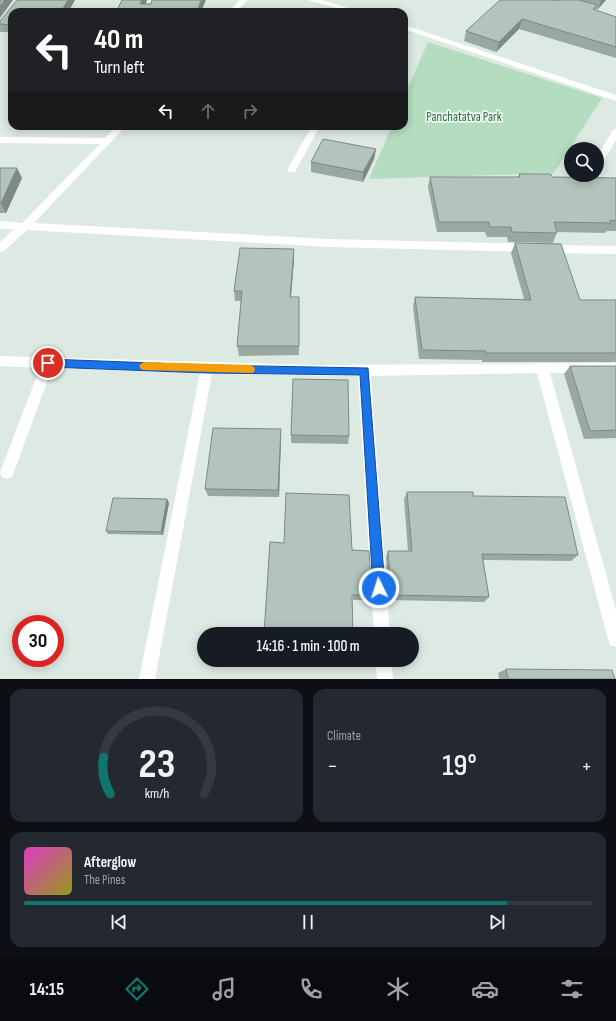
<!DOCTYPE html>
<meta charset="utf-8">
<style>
:root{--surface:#171b24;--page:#242831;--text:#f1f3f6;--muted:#9ea1a6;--line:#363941;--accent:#0f766e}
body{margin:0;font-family:"Sofia Sans Condensed",sans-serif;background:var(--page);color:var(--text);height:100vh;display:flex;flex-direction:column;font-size:15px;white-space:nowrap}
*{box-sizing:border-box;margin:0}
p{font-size:13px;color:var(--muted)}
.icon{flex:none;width:22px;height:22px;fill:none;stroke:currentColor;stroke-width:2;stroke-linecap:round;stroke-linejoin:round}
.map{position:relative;height:679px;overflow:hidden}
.side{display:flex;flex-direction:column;gap:10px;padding:10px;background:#0d0f14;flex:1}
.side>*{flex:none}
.banner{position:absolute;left:8px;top:8px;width:400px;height:122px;border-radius:12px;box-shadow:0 2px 10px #0003;background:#202124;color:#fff;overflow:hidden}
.tools{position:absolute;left:564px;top:142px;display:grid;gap:8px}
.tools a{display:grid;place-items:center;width:40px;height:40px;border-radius:50%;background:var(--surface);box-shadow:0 2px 10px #0003;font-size:20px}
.speed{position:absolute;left:12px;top:615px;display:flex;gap:8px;font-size:20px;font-weight:700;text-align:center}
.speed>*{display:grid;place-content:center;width:52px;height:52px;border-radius:50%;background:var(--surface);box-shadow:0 2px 10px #0003;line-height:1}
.speed .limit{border:6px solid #d22;background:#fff;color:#111}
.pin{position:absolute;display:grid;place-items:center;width:34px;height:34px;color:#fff;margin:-17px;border:2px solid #fff;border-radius:50%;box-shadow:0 1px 4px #0007}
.me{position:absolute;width:44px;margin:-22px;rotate:356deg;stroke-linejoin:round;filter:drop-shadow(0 0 3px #0008)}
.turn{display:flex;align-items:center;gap:14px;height:84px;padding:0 20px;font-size:18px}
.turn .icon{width:52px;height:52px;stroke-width:2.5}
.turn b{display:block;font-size:28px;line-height:34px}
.lanes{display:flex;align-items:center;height:38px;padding:0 20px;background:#0003;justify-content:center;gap:20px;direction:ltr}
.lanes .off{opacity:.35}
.big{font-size:30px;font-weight:600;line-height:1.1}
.side .tile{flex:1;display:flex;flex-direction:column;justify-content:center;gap:6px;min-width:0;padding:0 14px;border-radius:12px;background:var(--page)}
.side .dial{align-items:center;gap:0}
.dial svg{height:104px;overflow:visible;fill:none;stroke:var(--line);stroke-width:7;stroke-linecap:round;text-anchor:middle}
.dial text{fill:var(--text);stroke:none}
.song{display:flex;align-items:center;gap:12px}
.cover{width:48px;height:48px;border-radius:6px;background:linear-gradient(135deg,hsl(310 70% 55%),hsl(60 70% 35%))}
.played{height:4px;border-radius:2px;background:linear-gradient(90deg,var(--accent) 85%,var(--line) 85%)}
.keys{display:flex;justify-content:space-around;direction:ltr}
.heat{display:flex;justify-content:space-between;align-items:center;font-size:22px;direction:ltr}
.side .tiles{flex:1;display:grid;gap:10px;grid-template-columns:1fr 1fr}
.tile:last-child{grid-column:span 2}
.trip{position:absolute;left:197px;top:627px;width:222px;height:40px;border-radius:20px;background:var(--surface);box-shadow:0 2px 10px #0003;font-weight:600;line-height:40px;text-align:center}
.dock{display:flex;height:64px;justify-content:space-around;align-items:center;background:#090b0e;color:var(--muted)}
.dock .icon{width:28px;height:28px}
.dock .on{color:var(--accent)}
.dock b{font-size:18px;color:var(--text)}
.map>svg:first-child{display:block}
.green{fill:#b4dcbe}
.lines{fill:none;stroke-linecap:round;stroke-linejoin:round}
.minor{fill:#fff;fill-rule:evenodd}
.wall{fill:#99a9a2}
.shaded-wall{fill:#7d8984}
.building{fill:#b2c4bc;stroke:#7d8984}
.route{fill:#1a73e8;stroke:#114b97}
.slow{fill:#f59e0b}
.labels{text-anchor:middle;stroke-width:3.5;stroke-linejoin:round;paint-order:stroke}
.far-park-label{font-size:13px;fill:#287041;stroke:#edf6f1}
</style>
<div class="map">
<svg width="616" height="679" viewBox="0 0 616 679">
<rect width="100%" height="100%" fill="#dde9e3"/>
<polygon class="green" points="428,42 602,98 554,173 369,179 392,126 404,126 404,97"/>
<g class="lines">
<g class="minor">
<polygon points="240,0 248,0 236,12 228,12"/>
<polygon points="308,0 321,0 364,12 351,12"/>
<polygon points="404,25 616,95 616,101 404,29"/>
<polygon points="117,126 126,126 34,223 329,239 528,244 532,245 533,248 532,251 528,252 329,247 27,230 4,251 0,252 0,242 14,229 0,229 0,221 22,223 100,144 0,143 0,137 105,138"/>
<polygon points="312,126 320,126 295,172 289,172 287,170"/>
<polygon points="616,129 616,140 601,165 597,166 597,157 613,130"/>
<polygon points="547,245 616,246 616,254 547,253 543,252 542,249 543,246"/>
<polygon points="0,356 317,365 616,363 616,373 550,373 616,610 616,647 610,645 608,639 537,373 371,376 390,634 374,634 358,376 212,374 155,679 139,679 200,373 52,368 14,472 12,477 7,479 2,477 0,472 40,368 0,366"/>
<polygon points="375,660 391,660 393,679 377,679"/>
</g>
</g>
<g class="wall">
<polygon points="17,0 75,0 68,12 12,12 12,32 0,32 0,20 1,20"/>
<polygon points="557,0 606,0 598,9 595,9 595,10 616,17 616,58 519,29 496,52 464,41 466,31 556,1"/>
<polygon points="376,149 374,159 363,182 311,172 311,162"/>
<polygon points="0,168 22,178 6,213 0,213"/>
<polygon points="519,174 552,177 616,178 616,231 607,231 605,233 557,232 553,243 508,242 507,237 487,237 485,232 437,232 428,187 430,177 518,177"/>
<polygon points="515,243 580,300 616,300 616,362 482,362 482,360 419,359 413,307 415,297 524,299 511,253"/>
<polygon points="294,249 294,259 291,297 299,297 299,355 239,356 237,346 241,301 235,301 234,291"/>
<polygon points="570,366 616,366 616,438 584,439 564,374"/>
<polygon points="291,435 349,436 348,444 291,443"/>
<polygon points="281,437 279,497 208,496 205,489"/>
<polygon points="407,492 473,496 578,555 571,561 483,560 489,597 484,602 389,600 386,557 388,551 408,551 404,499"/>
<polygon points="169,503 163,535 108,534 106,531"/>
<polygon points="352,550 372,595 370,600 353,600"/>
<polygon points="506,669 615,679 499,679 498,673"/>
</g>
<g class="shaded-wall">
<polygon points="5,0 13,0 0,18 0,6"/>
<polygon points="68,0 75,0 68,12 61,12"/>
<polygon points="142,0 147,0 143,12 140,4"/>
<polygon points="201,0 206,0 201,12 197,12"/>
<polygon points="601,0 606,0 598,9"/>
<polygon points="522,19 519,29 496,52 499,42"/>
<polygon points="376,149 374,159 363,182 363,172"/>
<polygon points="17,168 22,178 6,213 1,203"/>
<polygon points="294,249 294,259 290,307 290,297"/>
<polygon points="281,429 281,437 279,497 278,490"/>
<polygon points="167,499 169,503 163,535 161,532"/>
</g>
<g class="building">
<polygon points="0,0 5,0 0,6"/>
<polygon points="17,0 68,0 61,12 12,12 12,25 0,24 0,20 1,20"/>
<polygon points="122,0 142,0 140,4 151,4 152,0 201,0 197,12 116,12"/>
<polygon points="500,0 552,0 556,1 557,0 579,0 597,5 593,9 616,17 616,47 522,19 499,42 466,31"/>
<polygon points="323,139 376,149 363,172 311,162"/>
<polygon points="0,168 17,168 1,203 0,203"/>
<polygon points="519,174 551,174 552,177 616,178 616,221 610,220 611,223 554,222 557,233 512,232 511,227 490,227 489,222 439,222 430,177 520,177"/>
<polygon points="515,243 561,244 580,300 616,300 616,353 486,353 486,351 422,350 415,297 531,300"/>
<polygon points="240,248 294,249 290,297 299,297 299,346 237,346 242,291 234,291"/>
<polygon points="570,366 616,366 616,430 590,431"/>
<polygon points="293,379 348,380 349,436 291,435"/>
<polygon points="213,428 281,429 278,490 205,489"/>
<polygon points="407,492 473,492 473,496 565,497 578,555 482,554 489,597 391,595 388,551 412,551"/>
<polygon points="286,493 349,495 352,550 369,551 372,595 352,595 353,634 264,634 270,542 284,543"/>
<polygon points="113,498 167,499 161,532 106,531"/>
<polygon points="506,669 612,670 615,679 508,679"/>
</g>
<polygon class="route" points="48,359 207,365 368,368 385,588 383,592 379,594 374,592 373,588 360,375 207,373 48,367 45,366 43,363 45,360"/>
<polygon class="slow" points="144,362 251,365 254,367 255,369 254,372 251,373 144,370 141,369 139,366 141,364"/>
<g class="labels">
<g class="far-park-label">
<text x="464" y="121">Panchatatva Park</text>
</g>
</g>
</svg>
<div class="tools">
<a><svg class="icon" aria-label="search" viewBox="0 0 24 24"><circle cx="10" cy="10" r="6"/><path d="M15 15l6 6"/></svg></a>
</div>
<div class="speed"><div class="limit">30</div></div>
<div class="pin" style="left:48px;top:363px;background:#d93025"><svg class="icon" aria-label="arrive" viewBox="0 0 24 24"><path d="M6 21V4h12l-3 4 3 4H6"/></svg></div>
<svg class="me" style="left:379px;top:588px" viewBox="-20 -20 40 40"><circle r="17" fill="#1a73e8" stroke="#fff" stroke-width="3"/><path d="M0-11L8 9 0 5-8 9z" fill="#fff"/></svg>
<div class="trip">14:16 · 1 min · 100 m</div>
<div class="banner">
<div class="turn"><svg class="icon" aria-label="left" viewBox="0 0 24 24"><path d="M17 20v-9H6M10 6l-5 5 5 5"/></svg><div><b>40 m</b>Turn left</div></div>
<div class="lanes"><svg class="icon" aria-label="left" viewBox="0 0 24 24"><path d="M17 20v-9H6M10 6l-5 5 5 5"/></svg><svg class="icon off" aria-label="ahead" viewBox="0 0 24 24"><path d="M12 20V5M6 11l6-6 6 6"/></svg><svg class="icon off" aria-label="right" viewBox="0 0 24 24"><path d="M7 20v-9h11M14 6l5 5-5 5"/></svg></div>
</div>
</div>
<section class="side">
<div class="tiles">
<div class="tile dial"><svg viewBox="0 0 100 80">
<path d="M14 69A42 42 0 1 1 86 69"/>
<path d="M14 69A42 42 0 0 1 9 41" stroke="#0f766e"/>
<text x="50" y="56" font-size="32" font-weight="700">23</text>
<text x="50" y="72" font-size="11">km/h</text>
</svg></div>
<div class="tile"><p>Climate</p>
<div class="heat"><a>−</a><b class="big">19°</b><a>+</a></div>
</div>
<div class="tile">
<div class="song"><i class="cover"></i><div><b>Afterglow</b><p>The Pines</p></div></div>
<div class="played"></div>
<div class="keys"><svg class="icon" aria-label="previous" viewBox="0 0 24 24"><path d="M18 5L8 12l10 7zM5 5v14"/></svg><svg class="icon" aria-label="pause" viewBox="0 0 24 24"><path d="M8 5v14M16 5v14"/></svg><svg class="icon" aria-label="next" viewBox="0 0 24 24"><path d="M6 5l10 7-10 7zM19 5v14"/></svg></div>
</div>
</div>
</section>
<nav class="dock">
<b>14:15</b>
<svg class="icon on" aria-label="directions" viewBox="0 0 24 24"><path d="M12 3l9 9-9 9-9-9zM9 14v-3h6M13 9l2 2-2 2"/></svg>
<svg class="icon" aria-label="music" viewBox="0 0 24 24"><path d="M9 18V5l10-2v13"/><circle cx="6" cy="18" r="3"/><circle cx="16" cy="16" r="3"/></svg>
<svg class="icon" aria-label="phone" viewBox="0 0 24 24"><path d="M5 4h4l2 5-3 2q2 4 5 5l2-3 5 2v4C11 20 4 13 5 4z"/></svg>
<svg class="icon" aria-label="climate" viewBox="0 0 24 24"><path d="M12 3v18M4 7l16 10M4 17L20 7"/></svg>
<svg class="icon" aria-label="car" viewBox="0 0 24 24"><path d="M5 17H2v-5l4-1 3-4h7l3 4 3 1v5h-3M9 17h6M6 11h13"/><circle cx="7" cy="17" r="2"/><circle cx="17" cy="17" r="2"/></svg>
<svg class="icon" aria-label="filters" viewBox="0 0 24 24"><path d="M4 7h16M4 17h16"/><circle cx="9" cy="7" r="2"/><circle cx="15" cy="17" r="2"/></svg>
</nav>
